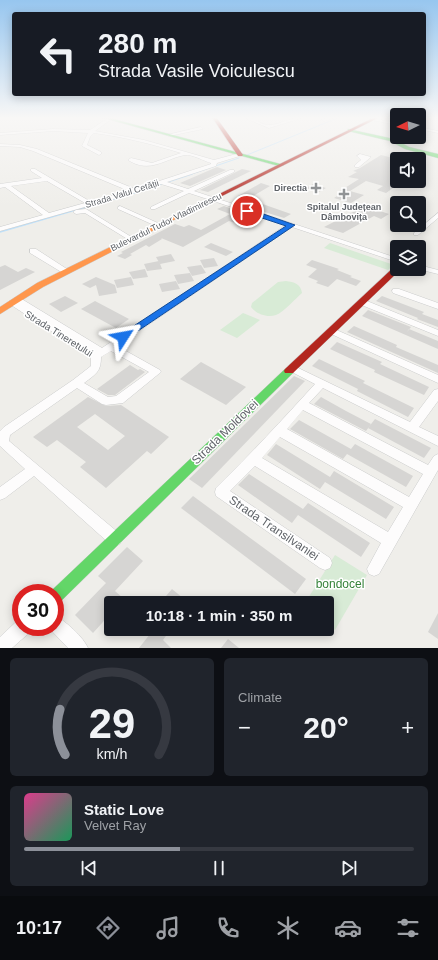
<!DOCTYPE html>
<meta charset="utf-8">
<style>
:root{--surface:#171b24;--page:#20242c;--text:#f1f3f6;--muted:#9ea1a6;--line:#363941;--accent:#8c9099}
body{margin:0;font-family:Arial,sans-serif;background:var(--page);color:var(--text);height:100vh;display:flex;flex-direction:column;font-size:15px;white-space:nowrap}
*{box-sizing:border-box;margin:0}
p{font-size:13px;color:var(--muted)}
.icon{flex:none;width:22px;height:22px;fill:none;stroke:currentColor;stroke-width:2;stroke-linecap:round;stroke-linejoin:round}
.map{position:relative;height:648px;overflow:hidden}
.details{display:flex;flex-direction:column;gap:10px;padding:10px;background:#0d0f14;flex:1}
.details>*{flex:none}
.top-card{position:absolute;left:12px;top:12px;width:414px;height:84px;border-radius:4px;box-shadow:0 2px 10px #0003;background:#171b24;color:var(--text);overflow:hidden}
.needle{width:26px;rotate:265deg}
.tools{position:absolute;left:390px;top:108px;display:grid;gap:8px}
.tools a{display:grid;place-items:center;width:36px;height:36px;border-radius:4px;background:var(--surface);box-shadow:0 2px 10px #0003;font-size:20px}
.speed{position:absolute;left:12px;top:584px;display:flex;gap:8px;font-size:20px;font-weight:700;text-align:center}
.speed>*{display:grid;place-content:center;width:52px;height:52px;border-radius:50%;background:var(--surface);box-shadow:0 2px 10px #0003;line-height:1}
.speed .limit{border:6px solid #d22;background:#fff;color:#111}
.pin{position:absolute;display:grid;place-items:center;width:34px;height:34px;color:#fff;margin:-17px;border:2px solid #fff;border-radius:50%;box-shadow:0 1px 4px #0007}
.me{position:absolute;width:44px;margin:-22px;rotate:56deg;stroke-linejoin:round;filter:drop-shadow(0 0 3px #0008)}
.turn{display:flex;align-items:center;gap:14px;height:84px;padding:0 20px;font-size:18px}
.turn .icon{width:52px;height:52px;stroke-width:2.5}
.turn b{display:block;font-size:28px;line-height:34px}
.big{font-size:30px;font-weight:700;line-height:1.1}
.details .card{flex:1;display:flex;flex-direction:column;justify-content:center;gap:6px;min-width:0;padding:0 14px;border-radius:6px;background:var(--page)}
.details .dial{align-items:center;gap:0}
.dial svg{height:104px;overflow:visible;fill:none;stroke:var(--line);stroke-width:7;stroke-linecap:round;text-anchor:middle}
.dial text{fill:var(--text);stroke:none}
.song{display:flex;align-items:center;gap:12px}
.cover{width:48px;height:48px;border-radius:6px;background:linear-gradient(135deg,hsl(330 70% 55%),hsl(150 70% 35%))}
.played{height:4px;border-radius:2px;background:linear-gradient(90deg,var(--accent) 40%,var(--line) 40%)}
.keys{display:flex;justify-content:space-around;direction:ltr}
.heat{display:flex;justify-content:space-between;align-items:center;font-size:22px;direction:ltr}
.details .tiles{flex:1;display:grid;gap:10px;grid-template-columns:1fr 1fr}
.card:last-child{grid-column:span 2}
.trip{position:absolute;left:104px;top:596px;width:230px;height:40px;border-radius:4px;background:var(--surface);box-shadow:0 2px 10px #0003;font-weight:700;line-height:40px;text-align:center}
.menu{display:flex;height:64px;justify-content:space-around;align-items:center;background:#090b0e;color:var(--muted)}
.menu .icon{width:28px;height:28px}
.menu .on{color:var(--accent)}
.menu b{font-size:18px;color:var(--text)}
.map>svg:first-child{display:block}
.green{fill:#d8ebd6}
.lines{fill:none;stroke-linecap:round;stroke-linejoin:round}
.stream-far1{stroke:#bfe0f9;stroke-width:1}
.stream{stroke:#bfe0f9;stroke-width:1.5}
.building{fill:#d6d5d3;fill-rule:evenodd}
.street-casing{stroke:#cbcccc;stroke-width:1}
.fast-casing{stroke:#cacacb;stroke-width:1}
.slow-casing{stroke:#cacacb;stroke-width:1}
.jam-casing{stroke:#cacacb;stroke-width:1}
.street{fill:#fdfcfc;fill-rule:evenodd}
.fast{fill:#63d668;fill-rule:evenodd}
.slow{fill:#ff974d;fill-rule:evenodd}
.jam{fill:#b3261e;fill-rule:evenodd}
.route{fill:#1a73e8;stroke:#114b97}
.poi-dot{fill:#919496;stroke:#fff;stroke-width:1.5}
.labels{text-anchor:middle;stroke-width:3;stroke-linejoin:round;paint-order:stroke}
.far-poi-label{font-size:9px;font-weight:bold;fill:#5f6368;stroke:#fff;text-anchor:end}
.far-street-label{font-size:9px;fill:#5f6368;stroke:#fff}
.street-label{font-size:10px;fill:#5f6368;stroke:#fff}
.near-street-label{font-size:12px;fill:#5f6368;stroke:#fff}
.near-park-label{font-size:12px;fill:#348238;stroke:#fff}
</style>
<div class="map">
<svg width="438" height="648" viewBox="0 0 438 648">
<rect width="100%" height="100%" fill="#efeeea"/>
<g class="green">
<polygon points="330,243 394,265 388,270 324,248"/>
<path d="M286,281c8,1 15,3 16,12 -6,5 -18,19 -26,22 -9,3 -20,-1 -25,-8l1,-4 26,-21z"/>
<polygon points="243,313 260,320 237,338 220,330"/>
<polygon points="335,555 367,575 335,630 327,624 327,603 305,603"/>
</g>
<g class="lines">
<g class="stream-far1">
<polyline points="247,155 340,117"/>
<polyline points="189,175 239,158"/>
</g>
<polyline class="stream" points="0,232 134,193 192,174"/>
</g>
<g class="building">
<polygon points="381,155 397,159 397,185 386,193 377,190 383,186 366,181 350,191 364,195 351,203 334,198 344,192 340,191 359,179 348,177 357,172 353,171 360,168"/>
<polygon points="217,167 226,170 190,186 180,183"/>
<polygon points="242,169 251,171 208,192 200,190"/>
<polygon points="261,183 270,186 248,199 291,214 284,218 232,202 240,197 238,196"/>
<polygon points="313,184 326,188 319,192 306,188"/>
<polygon points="362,205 389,214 381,219 374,216 343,233 324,227 357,210 354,209"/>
<polygon points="224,206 253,216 238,224 229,221 183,247 161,238 162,239 149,247 146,245 130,254 132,255 125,259 117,256 123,253 121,252 175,224 184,227 189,225 201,230 230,214 217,209"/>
<polygon points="211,243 233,252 226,256 204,247"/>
<polygon points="171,254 175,261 160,264 156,257"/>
<polygon points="214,258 218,266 204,268 200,260"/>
<polygon points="312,260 339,269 337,270 352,276 350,277 361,281 356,286 337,279 328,287 316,283 318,281 308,277 317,269 306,265"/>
<polygon points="159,261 162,269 147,271 144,264"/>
<polygon points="5,265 18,272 26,268 35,272 0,290 0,267"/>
<polygon points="201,265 206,273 192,276 187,267"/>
<polygon points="145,269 148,277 133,279 129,272"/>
<polygon points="190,273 194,281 178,284 174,275"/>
<polygon points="96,277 115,285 117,293 99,296 96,285 90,288 82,284"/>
<polygon points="131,277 134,285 117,288 114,280"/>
<polygon points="176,281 180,289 162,292 159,284"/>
<polygon points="65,296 78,303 61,312 49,304"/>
<polygon points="382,296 424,312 422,314 438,320 438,327 417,319 418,318 376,301"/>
<polygon points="95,301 129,319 116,328 81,309"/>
<polygon points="368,310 411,327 407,332 409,329 438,341 438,349 362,316"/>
<polygon points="354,326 397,345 396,347 438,365 438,373 347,332"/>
<polygon points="337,342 382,362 380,364 429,387 424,395 374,372 375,370 330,349"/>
<polygon points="319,359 365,381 363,383 414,408 408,417 357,391 358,389 312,366"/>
<polygon points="201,362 246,387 226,405 180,379"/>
<polygon points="130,365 138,370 140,369 145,372 115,395 108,395 97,389"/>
<polygon points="294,376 305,381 202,488 189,479"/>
<path d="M88,397l18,9 15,-1 48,32 -18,17 -4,-3 -41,37 -26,-21 6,-5 -29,-22 -10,7 -14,-10zM95,414l30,22 -17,14 -31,-23z"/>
<polygon points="321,397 346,411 371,424 366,431 314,404"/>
<polygon points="375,419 431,448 424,458 368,428"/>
<polygon points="299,420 351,449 355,444 413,476 406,487 347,454 343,459 290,429"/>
<polygon points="276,444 330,477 334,471 394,507 386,519 325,482 320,489 267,455"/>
<polygon points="249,474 303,509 308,503 370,543 361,557 298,515 292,523 238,485"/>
<polygon points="193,496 306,579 295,594 181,508"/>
<polygon points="127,547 143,561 115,591 124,599 120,603 111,603 111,613 93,633 75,615 106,583 98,576"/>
<polygon points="172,589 189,603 160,603"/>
<polygon points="438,613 438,639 428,632"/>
<polygon points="154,629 171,629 163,640 171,648 139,648"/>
<polygon points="228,639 239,648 221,648"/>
</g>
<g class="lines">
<defs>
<g id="street">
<path d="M243,117c10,-1 18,9 27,8 12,-1 23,-9 35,-8l-36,11z"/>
<polygon points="330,117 335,117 324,121 322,120"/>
<path d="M108,118l2,2 -15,11 49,9 70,20 26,-7 3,2 -26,8 -1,3 -49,16 21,7 42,-19h4v2l-40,19 203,67v4l-105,-35 -175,119 43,24 1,2 -38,31 -17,2 -4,-1 -25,-16 -67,47 -1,6 111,93 2,5 -2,5 -5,2 -5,-2 -76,-68 -29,22 -5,2v-13l25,-18 -25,-23v-15l4,-4 69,-47 18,-14v-9l-83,-54 1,-2h4l1,-3h6l82,50 184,-123 -97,-32 -34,16h-4v-2l33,-16 -23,-7 -34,11 -127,36v-4l43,-12 -38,-28 -5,1v-4l42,-6 -11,-7v-2h4l56,33 38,-11 -96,-40 -13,-4 -20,-1v-2l20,1 17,4 98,40 76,-25v-1c-7,-2 -19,-9 -26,-8 -21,4 -35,19 -57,5l3,-2 21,5 29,-10c-29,-9 -57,-16 -87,-20l-4,4 -3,8 14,7v2l-2,1 -17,-9 6,-13 -35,-2 -53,4v-2l53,-4 37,1zM47,181l38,22 -36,10 -38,-27zM111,351l38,21 -33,24 -8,1 -24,-14c12,-9 17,-11 17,-26z"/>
<polygon points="371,118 397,123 397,125 371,120"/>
<polygon points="201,127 203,129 169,136 167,135"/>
<polygon points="419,127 438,131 438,133 419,129"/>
<polygon points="360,154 371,157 359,167 355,167 355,165 361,160 357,156"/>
<polygon points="120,206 160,224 161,225 158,227 156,226 118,209 118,207"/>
<polygon points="86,209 133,238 135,239 133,240 129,240 85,213 76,214 73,212 76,210"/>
<polygon points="438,213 438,218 418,235 414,235 414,233"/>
<polygon points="30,249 36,249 70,271 69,273 63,273 30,253"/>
<polygon points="419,265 438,270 438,274 418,269 419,269"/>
<polygon points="393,289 399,289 438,303 438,309 393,293 392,291"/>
<polygon points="362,299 438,330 438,336 359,304 358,302"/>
<polygon points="332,328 438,375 438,383 329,333 327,331"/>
<path d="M292,365l118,57 24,-32 4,-1v12l-19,26 19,9v10l-115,-58 -14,15 119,62 6,-9 4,-2v16l-59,104 -5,2 -5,-2 -2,-5 14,-26 -126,-77 -25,25 100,67 2,5 -2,5 -5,2 -5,-2 -104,-72 -1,-4 1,-4c35,-34 67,-69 99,-104l-27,-14 -1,-2 1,-2zM303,410l120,64 -14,23 -122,-68zM280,437l123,70 -15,25 -126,-74z"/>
<path d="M55,616c10,4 29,22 33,32h-20l-20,-21h7z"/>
<polygon points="21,620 21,627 31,627 29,633 12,648 0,648 0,637 17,621"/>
</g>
<g id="fast">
<polygon points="100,117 106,117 284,165 279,166"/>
<polygon points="348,129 394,139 409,147 438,154 438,158 405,149 390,141 348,131"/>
<polygon points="289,368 293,369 294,371 293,373 60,602 55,605 55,593 49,593 50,592 285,369"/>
</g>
<g id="slow">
<polygon points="434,117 438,117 438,118 435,118"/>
<polygon points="194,206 199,207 43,287 0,314 0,307 37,283"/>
</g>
<g id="jam">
<polygon points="212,117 216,117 243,155 242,156 238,156"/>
<polygon points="375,117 380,117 198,208 193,207"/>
<polygon points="394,267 397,267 397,269 401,269 293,373 285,373 284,371 285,369"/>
</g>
</defs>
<use href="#street" class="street-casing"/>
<use href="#fast" class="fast-casing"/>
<use href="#slow" class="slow-casing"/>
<use href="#jam" class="jam-casing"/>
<use href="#street" class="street"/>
<use href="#fast" class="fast"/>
<use href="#slow" class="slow"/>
<use href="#jam" class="jam"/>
</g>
<linearGradient id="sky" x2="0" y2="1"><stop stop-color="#97c6ef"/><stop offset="0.57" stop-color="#f8f7f6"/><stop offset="1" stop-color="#f8f7f6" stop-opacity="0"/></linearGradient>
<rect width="438" height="207" fill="url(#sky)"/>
<polygon class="route" points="244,209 249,209 295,225 126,339 120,339 118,337 120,335 286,226 244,212"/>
<g class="poi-dot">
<path d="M314 182h4v4h4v4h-4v4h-4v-4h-4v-4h4z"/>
<path d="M342 188h4v4h4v4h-4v4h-4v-4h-4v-4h4z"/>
</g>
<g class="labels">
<g class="far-poi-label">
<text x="307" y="191">Directia</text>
<text x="344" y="210" text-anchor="middle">Spitalul Județean<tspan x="344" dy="10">Dâmbovița</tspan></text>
</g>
<g class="far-street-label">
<text transform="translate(122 194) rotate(-17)" y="3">Strada Valul Cetății</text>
<text transform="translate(166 222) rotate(-26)" y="3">Bulevardul Tudor Vladimirescu</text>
</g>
<g class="street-label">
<text transform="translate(59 333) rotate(32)" y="4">Strada Tineretului</text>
</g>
<g class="near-street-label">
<text transform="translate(225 432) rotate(-44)" y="4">Strada Moldovei</text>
<text transform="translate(274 528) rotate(34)" y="4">Strada Transilvaniei</text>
</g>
<g class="near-park-label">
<text x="340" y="588">bondocel</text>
</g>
</g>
</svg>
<div class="tools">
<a><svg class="needle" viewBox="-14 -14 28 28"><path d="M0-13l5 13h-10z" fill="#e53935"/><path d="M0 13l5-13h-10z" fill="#9ea1a6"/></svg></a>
<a><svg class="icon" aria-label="sound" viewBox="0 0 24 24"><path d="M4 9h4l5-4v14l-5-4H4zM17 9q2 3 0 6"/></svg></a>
<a><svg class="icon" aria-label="search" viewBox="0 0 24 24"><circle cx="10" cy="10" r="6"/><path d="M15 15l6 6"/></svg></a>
<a><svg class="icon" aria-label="layers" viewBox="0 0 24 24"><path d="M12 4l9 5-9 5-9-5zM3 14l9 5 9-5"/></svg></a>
</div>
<div class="speed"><div class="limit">30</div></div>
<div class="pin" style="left:247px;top:211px;background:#d93025"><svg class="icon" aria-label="arrive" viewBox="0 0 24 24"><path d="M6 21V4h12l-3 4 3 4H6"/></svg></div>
<svg class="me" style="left:123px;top:337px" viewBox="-20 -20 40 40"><path d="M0-17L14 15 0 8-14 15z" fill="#1a73e8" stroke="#fff" stroke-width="4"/></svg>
<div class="trip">10:18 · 1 min · 350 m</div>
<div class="top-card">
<div class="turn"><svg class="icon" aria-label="left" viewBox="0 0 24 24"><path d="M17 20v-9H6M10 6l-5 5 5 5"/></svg><div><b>280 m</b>Strada Vasile Voiculescu</div></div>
</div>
</div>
<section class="details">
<div class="tiles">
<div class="card dial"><svg viewBox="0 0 100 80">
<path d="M14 69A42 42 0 1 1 86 69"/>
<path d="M14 69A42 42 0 0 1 10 34" stroke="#8c9099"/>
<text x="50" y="56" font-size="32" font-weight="700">29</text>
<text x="50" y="72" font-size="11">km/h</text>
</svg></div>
<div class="card"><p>Climate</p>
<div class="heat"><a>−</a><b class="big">20°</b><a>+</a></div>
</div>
<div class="card">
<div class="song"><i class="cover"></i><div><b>Static Love</b><p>Velvet Ray</p></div></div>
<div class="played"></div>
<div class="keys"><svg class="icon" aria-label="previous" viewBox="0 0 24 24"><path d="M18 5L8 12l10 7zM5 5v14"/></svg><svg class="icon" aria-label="pause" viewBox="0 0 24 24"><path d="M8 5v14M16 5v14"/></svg><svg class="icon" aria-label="next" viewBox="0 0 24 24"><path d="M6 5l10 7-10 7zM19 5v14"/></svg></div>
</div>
</div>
</section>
<nav class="menu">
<b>10:17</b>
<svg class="icon on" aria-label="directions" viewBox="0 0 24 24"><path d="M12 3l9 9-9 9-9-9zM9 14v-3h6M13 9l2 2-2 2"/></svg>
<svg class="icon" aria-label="music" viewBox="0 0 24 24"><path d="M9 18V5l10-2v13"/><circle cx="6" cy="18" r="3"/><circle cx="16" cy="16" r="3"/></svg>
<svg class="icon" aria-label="phone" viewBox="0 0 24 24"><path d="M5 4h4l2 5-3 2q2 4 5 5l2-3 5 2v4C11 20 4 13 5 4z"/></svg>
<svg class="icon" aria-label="climate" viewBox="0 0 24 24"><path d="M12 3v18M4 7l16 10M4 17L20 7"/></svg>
<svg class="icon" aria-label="car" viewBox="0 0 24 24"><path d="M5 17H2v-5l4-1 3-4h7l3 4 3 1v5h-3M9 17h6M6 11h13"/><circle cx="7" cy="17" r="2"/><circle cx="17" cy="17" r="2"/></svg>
<svg class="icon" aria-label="filters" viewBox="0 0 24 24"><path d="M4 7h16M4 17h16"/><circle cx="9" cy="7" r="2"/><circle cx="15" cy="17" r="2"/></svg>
</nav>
